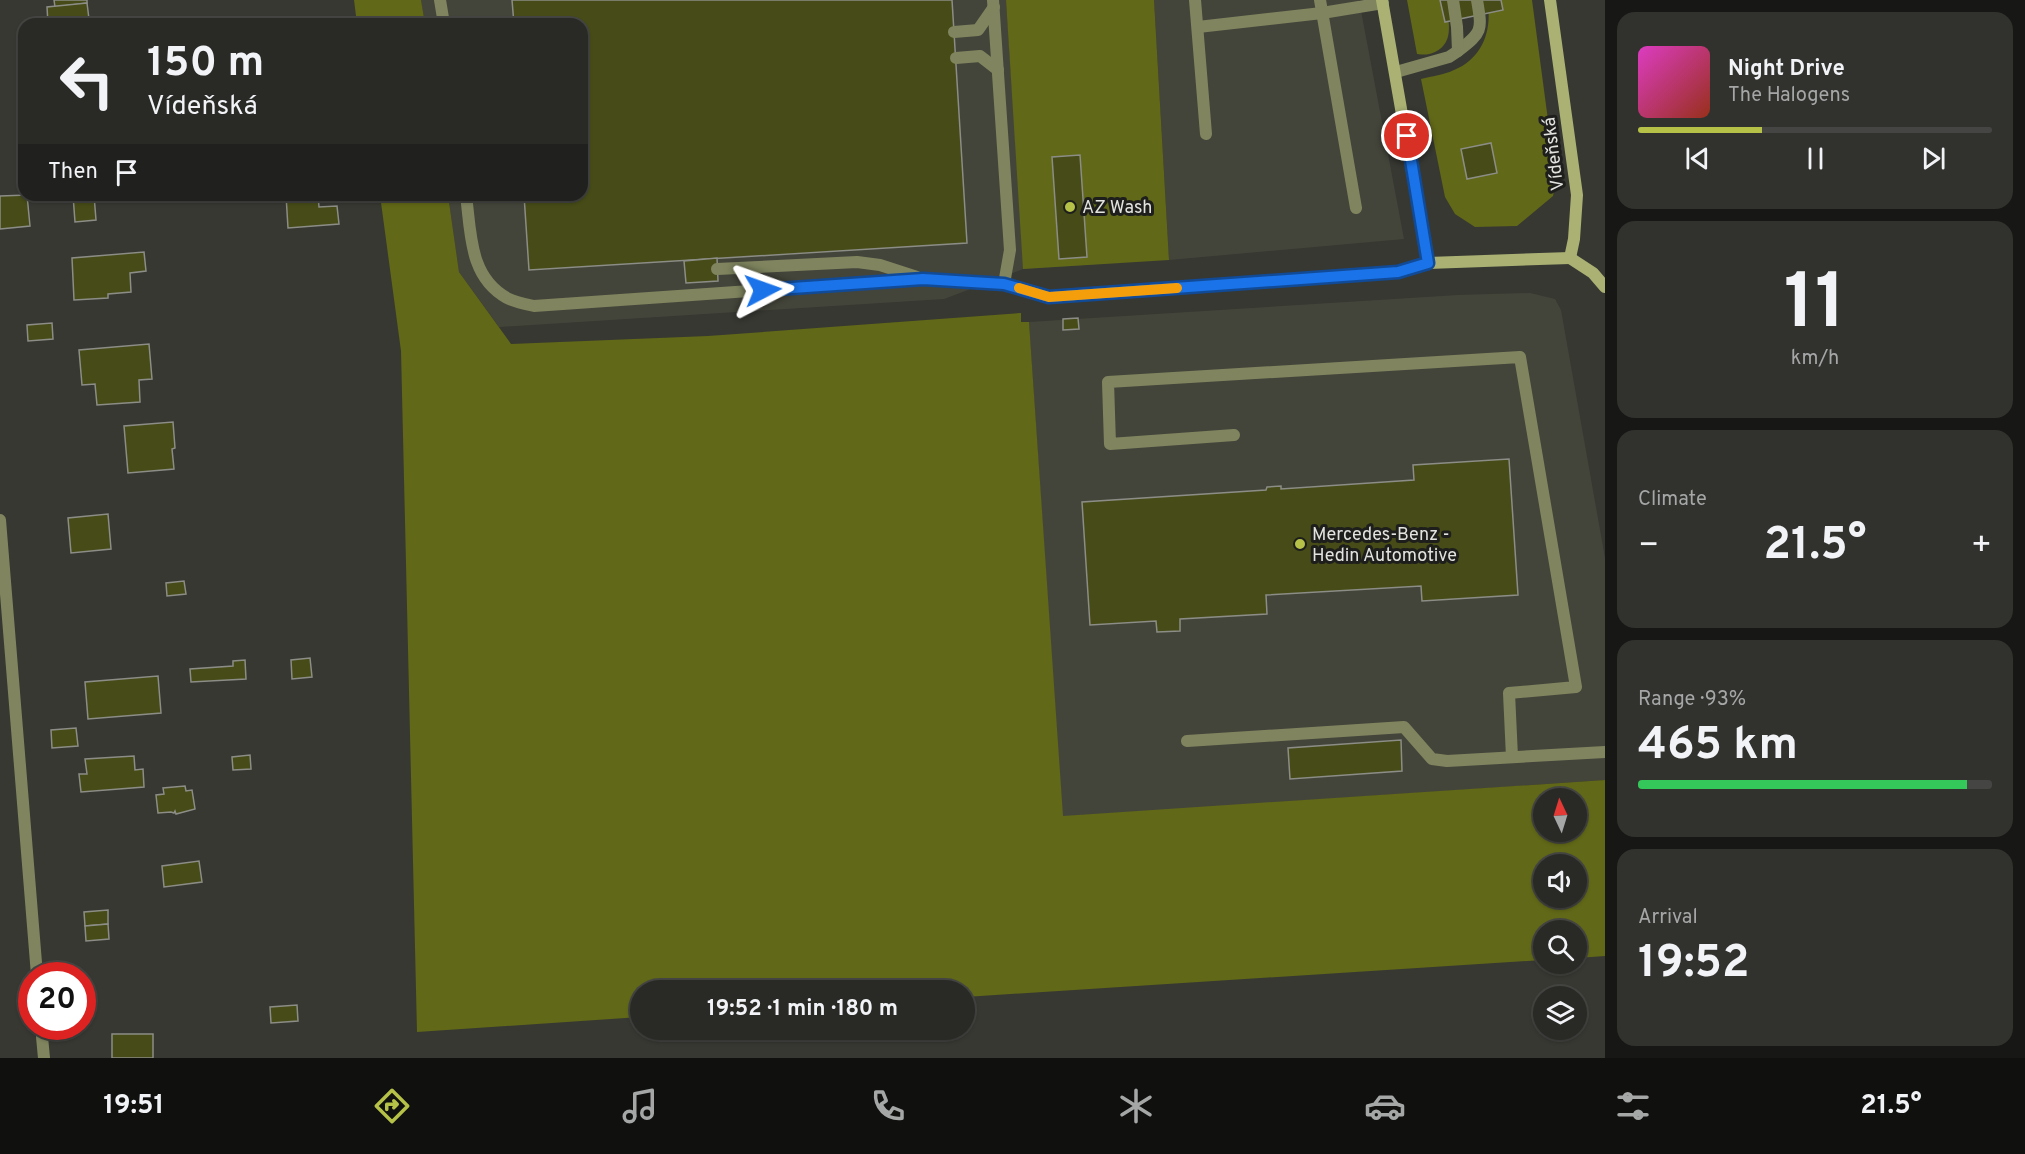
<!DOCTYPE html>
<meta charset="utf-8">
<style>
:root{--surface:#292a26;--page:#31322e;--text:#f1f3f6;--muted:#a5a7a7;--line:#454643;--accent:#b6c148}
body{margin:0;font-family:Overpass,sans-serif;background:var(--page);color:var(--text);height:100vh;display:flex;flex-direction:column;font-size:22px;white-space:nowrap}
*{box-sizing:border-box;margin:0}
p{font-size:20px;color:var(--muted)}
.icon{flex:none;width:33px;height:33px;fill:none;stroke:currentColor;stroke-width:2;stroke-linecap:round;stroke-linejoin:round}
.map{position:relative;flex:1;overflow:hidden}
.panel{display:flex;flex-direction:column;gap:12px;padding:12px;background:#171715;width:420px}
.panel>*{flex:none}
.guide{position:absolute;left:18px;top:18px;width:570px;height:183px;border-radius:18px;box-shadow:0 2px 4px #0004,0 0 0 2px var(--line);background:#292a26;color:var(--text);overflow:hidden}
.needle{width:39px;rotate:356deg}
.tools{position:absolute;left:1533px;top:788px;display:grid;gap:12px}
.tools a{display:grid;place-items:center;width:54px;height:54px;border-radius:50%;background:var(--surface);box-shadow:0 2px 4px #0004,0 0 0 2px var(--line);font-size:30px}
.speed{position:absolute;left:18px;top:962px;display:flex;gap:12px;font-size:30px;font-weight:700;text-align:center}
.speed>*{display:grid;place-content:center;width:78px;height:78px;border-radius:50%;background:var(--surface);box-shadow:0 2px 4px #0004,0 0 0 2px var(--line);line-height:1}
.speed .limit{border:9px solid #d22;background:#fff;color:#111}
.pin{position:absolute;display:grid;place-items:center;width:51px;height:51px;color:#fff;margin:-26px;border:3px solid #fff;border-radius:50%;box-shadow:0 2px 6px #0007}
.me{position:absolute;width:66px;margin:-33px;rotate:86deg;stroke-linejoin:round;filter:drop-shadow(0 0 4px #0008)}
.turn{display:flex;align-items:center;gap:21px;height:126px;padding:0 30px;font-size:27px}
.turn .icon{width:78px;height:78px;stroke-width:2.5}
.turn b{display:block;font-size:42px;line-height:51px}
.then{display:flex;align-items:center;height:57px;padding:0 30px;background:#0003;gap:12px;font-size:22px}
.big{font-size:45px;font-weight:700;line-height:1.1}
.panel .widget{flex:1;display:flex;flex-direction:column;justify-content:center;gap:9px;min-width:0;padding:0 21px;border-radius:18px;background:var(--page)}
.panel .dial{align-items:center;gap:0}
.dial b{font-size:78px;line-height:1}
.song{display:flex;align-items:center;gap:18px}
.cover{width:72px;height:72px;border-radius:9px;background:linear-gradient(135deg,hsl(310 70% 55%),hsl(10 70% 35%))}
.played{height:6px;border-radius:3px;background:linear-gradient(90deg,var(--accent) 35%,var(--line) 35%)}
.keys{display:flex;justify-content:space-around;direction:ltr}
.heat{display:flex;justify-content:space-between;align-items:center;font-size:33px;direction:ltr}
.charge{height:9px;border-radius:4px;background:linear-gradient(90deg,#34c759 93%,var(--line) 0)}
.trip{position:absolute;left:630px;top:980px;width:345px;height:60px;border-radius:30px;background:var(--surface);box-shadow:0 2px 4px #0004,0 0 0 2px var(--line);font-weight:700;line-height:60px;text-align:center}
.dock{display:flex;height:96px;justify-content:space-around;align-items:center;background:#10110f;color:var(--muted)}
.dock .icon{width:42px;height:42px}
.dock .selected{color:var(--accent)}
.dock b{font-size:27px;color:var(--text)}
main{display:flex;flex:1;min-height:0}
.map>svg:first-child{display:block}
.built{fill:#44453a}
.green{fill:#616817;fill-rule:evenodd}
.building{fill:#464b17;stroke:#8c8d86;stroke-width:1.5}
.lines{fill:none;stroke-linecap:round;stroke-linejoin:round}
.lane{stroke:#80855f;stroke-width:12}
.street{stroke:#80855f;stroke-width:12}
.secondary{stroke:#aab173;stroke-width:12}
.route-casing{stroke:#114b97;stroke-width:15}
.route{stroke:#1a73e8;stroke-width:10}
.slow{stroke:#f59e0b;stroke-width:10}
.poi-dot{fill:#b6c148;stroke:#1e1f1c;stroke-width:2}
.labels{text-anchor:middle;stroke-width:6;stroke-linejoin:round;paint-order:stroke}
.street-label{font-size:18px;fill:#e3e3e0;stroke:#1e1f1c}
.poi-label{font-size:18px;fill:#e3e3e0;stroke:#1e1f1c;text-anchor:start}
</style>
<main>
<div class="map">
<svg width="1605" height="1058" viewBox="0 0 1605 1058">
<rect width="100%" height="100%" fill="#373832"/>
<g class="built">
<polygon points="421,0 1006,0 1012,89 1115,263 1023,269 944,299 499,327 459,272 448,195 582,195 582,24 425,24"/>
<polygon points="1154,0 1359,0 1404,239 1169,260"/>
<polygon points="1530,293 1555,299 1561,310 1605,558 1605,780 1062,817 1029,322 1458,295"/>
</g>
<g class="green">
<polygon points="354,0 421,0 425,24 357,24"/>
<polygon points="1006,0 1154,0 1169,260 1023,269"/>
<path d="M1407,0h38c3,18 11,42 -10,52 -7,3 -10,3 -18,2z"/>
<path d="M1487,0h45l24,180 -3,16 -36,30 -42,1 -20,-13 -10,-17 -24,-118c11,-3 23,-4 33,-9 29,-12 39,-41 33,-70z"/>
<path d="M380,195h68l11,77 52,72 197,-8 313,-23v9h8l34,494 542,-36v176l-28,2 -1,-28h-32l-1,30 -578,37 -1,-7h-324v27l-223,15 -16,-681zM1544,798h32v33h-32zM1544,864h32v33h-32z"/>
</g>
<g class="building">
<polygon points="54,0 87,0 87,3 55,7"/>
<polygon points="512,0 952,0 967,243 529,270 524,195 582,195 582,24 514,24"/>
<polygon points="1440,0 1501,0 1503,10 1445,22"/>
<polygon points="87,3 89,19 48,24 47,7"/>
<polygon points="1491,143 1497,173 1467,179 1461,149"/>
<polygon points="1080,155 1087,257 1059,259 1052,157"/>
<polygon points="27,195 30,226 0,229 0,196"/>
<polygon points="73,195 94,195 96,220 75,222"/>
<polygon points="241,195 318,195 319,207 337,206 339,224 288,228 286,195 241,199"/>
<polygon points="144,252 146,271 130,273 131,292 108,294 108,298 74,300 72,258"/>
<polygon points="717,258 718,281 686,283 684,261"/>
<polygon points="1078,318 1079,329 1063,330 1063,319"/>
<polygon points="52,323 53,339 28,341 27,325"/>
<polygon points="149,344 152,379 139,380 140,402 97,405 95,384 82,385 79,350"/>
<polygon points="173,422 175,448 172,449 174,469 128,473 124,426"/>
<polygon points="1509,459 1518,595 1422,601 1421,586 1266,595 1267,614 1180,619 1180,631 1157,632 1156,621 1090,625 1082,502 1266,490 1267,487 1281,486 1281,489 1414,480 1413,465"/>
<polygon points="108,514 111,549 71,553 68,518"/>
<polygon points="184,581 186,594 167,596 166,583"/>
<polygon points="310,658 312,677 292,679 291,660"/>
<polygon points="245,660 246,679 191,682 190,669 233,666 233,661"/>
<polygon points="158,676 161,713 88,719 85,682"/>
<polygon points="76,728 78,746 52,748 51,730"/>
<polygon points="1401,740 1402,771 1290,779 1288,748"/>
<polygon points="250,755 251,769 233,770 232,757"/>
<polygon points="134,756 135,770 143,769 144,787 81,792 79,774 87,774 85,759"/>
<polygon points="185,786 186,791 192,790 195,809 176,814 175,811 174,813 171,812 158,813 156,795 164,794 163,788"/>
<polygon points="199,861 202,882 164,887 162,866"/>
<polygon points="108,910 108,924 85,926 84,912"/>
<polygon points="108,924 109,939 86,941 85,926"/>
<polygon points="297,1005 298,1021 271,1023 270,1007"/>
<rect x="112" y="1034" width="41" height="24"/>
</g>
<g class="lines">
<g class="lane">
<polyline points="440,0 444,24"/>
<polyline points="993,0 1010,250 1004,284 1049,297 1398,272 1428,263"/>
<polyline points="1195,0 1206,134"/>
<polyline points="1320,0 1356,208"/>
<polyline points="1198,27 1322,13 1383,3"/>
<polyline points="954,32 978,30 994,7"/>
<path d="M1458,51c25,-19 24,-21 19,-51"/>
<polyline points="956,58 980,56 998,70"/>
<polyline points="1396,72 1449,57 1458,51 1457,27 1453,0"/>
<path d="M466,195c5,38 3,82 41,103 8,4 18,6 27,8l389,-27 81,5"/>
<polyline points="717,269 857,262 880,265 917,277"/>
<polyline points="1234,435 1110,444 1108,382 1520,357 1576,687 1509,693 1512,757"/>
<polyline points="1187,741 1404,727 1432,759 1447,761 1605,752"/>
</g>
<g class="street">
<polyline points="0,520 37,975"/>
<polyline points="41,1026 44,1058"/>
</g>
<g class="secondary">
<polyline points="1382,0 1428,263 1570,258"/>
<polyline points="1550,0 1577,195 1574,239 1570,258"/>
<polyline points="1570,258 1593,273 1605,287"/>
</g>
</g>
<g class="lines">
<defs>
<polyline id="route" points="763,290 923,279 1004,284 1049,297 1398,272 1428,263 1407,136"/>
</defs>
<use href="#route" class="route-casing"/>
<use href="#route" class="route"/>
<polyline class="slow" points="1019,288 1049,297 1177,288"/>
</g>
<g class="poi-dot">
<circle cx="1070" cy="207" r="6"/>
<circle cx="1300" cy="544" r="6"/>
</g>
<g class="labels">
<g class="street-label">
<text transform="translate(1553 154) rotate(-97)" y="6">Vídeňská</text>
</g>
<g class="poi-label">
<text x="1082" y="213">AZ Wash</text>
<text x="1312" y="540">Mercedes-Benz -<tspan x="1312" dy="21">Hedin Automotive</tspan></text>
</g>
</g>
</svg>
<div class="tools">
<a><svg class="needle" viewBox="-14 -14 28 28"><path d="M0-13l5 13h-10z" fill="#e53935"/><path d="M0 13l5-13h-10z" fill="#a5a7a7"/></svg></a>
<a><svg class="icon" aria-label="sound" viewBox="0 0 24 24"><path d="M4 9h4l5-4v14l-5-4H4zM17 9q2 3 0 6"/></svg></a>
<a><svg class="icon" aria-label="search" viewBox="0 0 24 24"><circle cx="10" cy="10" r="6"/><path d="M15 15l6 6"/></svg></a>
<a><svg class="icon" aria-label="layers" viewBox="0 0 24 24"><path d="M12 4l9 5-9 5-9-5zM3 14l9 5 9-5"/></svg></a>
</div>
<div class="speed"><div class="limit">20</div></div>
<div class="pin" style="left:1407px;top:136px;background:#d93025"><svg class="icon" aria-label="arrive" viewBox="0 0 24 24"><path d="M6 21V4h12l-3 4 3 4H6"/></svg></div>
<svg class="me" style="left:763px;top:290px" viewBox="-20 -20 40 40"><path d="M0-17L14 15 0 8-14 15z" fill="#1a73e8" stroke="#fff" stroke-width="4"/></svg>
<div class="trip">19:52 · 1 min · 180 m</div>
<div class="guide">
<div class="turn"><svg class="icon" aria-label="left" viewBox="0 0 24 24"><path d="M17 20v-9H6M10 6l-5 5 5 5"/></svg><div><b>150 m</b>Vídeňská</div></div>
<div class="then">Then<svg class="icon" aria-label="arrive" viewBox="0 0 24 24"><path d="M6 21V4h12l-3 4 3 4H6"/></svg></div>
</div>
</div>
<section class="panel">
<div class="widget">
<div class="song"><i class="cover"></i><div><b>Night Drive</b><p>The Halogens</p></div></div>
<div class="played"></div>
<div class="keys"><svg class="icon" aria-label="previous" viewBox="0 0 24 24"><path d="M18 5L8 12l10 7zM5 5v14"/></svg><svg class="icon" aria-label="pause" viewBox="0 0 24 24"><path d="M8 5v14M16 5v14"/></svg><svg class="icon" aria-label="next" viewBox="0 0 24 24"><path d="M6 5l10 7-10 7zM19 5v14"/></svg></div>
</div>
<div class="widget dial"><b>11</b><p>km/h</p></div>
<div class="widget"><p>Climate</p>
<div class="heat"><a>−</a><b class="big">21.5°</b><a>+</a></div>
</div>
<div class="widget"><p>Range · 93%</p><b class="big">465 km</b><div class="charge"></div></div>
<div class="widget"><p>Arrival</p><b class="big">19:52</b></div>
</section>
</main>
<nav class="dock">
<b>19:51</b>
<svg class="icon selected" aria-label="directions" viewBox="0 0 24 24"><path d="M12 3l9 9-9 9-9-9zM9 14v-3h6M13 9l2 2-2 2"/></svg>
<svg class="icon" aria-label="music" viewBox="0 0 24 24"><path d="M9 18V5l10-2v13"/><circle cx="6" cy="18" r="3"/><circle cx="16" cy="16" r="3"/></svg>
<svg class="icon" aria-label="phone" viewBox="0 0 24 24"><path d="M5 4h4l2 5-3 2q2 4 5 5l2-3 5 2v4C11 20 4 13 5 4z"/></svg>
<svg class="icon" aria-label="climate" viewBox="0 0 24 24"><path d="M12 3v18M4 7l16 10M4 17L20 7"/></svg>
<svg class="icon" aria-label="car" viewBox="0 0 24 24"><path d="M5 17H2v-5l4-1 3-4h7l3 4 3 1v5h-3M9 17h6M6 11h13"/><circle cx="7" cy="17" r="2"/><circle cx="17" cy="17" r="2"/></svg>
<svg class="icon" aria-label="filters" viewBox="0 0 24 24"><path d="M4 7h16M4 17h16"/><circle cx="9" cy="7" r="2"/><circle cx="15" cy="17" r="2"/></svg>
<b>21.5°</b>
</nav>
